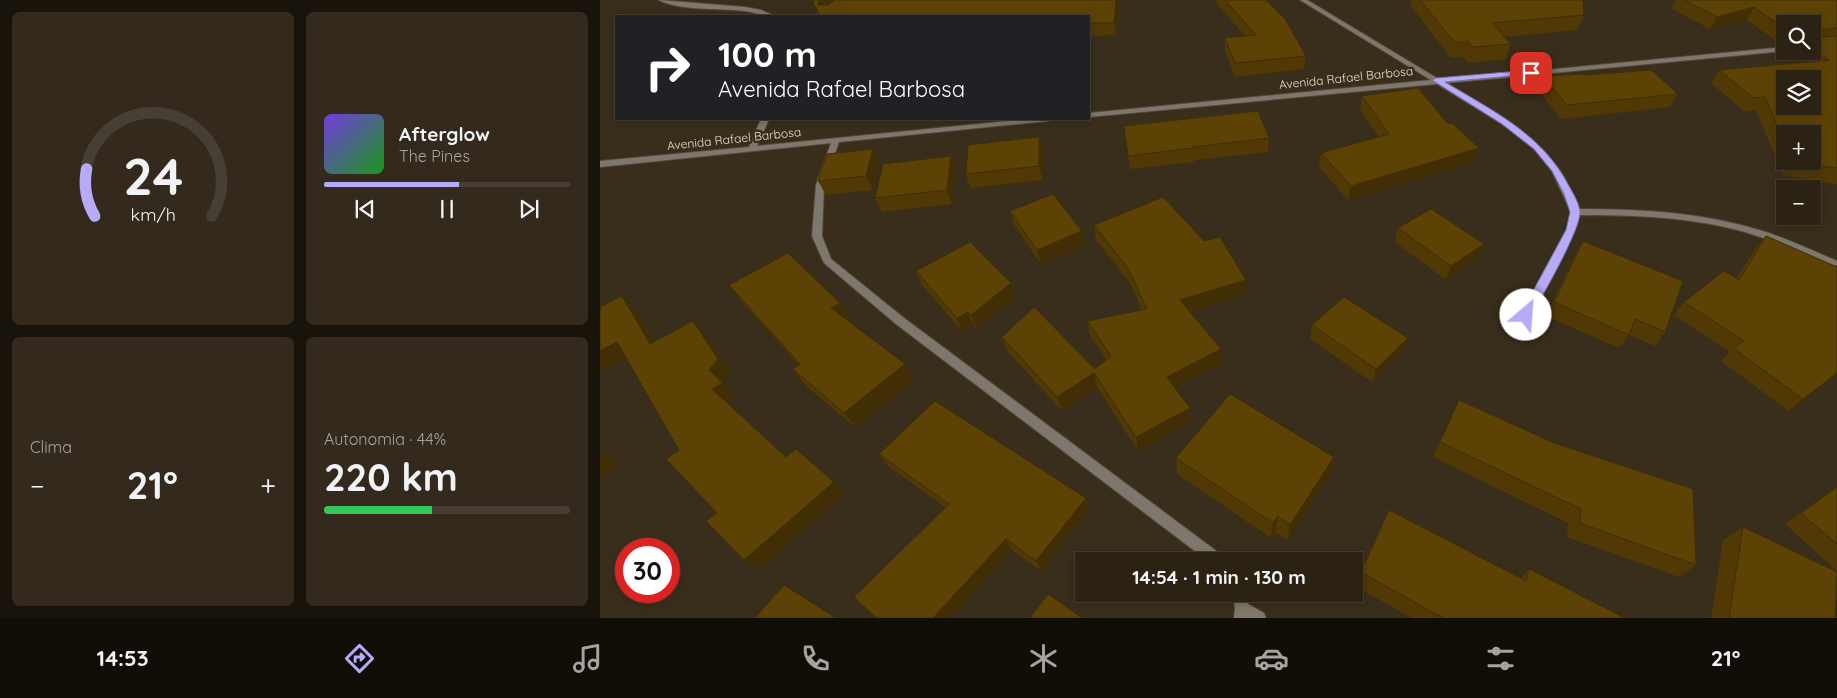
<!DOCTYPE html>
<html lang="pt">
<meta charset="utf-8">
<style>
:root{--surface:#2b2214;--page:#332a1d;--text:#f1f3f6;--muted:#a6a4a0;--line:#473f34;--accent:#b7abf7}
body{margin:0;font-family:Quicksand,sans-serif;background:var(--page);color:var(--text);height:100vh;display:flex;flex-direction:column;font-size:19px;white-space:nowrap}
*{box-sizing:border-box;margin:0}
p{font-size:16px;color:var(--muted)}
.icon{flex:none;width:28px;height:28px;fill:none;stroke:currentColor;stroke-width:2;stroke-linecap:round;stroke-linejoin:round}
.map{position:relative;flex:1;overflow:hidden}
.panel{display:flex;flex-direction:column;gap:12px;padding:12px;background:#18130b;width:600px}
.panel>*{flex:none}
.guide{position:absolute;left:15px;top:15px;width:475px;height:105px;border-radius:0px;box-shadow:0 2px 8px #0003,0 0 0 1px var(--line);background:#202124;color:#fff;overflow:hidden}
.tools{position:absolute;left:1176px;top:15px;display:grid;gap:10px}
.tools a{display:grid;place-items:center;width:45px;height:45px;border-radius:0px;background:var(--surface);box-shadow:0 2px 8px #0003,0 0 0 1px var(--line);font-size:25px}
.speed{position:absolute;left:15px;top:538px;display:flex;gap:10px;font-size:25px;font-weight:700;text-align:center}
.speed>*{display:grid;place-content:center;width:65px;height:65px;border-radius:50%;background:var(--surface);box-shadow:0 2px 8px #0003,0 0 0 1px var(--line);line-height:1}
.speed .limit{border:8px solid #d22;background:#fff;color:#111}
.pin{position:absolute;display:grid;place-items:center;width:42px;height:42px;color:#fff;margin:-21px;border-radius:10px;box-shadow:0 2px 8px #0006}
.me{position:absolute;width:55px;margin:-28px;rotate:27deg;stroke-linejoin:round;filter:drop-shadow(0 0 4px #0008)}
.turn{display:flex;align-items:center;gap:18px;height:105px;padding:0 20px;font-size:22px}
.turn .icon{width:65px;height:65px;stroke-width:2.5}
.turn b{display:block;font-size:35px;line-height:42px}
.big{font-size:38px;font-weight:700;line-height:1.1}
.panel .widget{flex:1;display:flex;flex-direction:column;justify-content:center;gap:8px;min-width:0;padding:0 18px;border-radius:8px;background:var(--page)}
.panel .dial{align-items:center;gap:0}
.dial svg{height:130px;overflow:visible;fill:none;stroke:var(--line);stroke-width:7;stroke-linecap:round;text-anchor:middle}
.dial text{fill:var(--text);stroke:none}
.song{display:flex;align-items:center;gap:15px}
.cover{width:60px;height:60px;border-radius:8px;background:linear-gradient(135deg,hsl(260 70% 55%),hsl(120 70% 35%))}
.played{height:5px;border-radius:2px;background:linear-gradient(90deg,var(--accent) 55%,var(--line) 55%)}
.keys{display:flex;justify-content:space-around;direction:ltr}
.heat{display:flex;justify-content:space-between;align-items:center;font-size:28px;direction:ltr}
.charge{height:8px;border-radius:4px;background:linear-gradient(90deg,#34c759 44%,var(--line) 0)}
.panel .tiles{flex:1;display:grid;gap:12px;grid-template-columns:repeat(2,1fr)}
.trip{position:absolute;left:475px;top:552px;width:288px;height:50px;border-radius:0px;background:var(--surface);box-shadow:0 2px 8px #0003,0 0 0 1px var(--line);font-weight:700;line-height:50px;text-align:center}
.tab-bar{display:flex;height:80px;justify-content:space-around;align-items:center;background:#110e08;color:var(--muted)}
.tab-bar .icon{width:35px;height:35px}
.tab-bar .on{color:var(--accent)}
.tab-bar b{font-size:22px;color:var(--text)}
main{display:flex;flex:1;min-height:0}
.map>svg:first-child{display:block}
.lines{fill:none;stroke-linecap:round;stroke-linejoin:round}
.minor-casing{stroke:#554a38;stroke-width:2}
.minor{fill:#7d776d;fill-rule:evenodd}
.wall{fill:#503905;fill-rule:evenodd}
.shaded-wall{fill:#412e04}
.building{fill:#5d4206;stroke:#412e04;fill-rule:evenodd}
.route{fill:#b7abf7;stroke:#776fa1}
.labels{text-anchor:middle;stroke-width:5;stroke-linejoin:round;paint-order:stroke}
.far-street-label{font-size:12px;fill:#e5ded2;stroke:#392e1b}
</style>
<main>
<section class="panel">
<div class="tiles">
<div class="widget dial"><svg viewBox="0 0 100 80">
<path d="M14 69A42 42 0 1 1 86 69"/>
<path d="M14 69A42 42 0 0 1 9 40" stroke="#b7abf7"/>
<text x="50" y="56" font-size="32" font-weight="700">24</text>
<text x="50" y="72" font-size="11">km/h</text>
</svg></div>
<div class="widget">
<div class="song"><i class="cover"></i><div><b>Afterglow</b><p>The Pines</p></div></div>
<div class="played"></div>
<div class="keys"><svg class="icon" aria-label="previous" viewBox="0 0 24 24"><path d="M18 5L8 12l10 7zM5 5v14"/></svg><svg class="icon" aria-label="pause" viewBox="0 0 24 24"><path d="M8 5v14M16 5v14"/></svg><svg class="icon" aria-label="next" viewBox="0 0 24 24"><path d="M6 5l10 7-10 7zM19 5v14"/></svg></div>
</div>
<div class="widget"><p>Clima</p>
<div class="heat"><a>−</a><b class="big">21°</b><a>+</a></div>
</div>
<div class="widget"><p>Autonomia · 44%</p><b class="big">220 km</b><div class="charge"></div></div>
</div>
</section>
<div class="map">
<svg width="1237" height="618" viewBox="0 0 1237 618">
<rect width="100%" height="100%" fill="#392e1b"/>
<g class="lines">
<defs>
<g id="minor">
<path d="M59,0l86,7 16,3 14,6c-10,1 -20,-4 -31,-5 -23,-3 -65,0 -85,-11z"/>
<path d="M700,0h7l133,80 345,-33v4l-339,32c40,24 84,46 112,85 9,11 14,28 20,41 61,0 122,3 181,21 27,8 52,20 78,31v4h-6c-29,-11 -56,-24 -86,-33 -54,-15 -110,-17 -166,-17l-4,14 -45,89h-8l-1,-3 46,-86 4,-17 -19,-41 -18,-22 -32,-25 -65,-40 -348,33v-4l342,-33z"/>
<polygon points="161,119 169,119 157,146 428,119 452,119 448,121 239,142 224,185 222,236 231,259 304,318 623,556 625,561 608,561 296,324 224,263 212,236 216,185 231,143 0,167 0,161 149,147"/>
<polygon points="633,594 647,594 648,604 664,613 666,618 634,618 635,608"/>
</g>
</defs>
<use href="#minor" class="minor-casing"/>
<use href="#minor" class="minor"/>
</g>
<g class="wall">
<polygon points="212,0 518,0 516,35 489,36 489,16 220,16"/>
<polygon points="614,0 666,0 706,56 704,69 635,77 625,51 625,38 645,36"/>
<polygon points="811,0 983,0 984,15 978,30 904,37 911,44 906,59 868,63 863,57 851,58 810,5"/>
<path d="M1076,0h161v184l-54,-9 -27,-65 -11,2 -34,-29 8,-13 86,-8 -15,-11h22v-27h-27v22l-3,-1 -35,-25 -37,9 -38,-20zM1185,134l27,27h-27z"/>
<polygon points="986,75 1078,94 1070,107 961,119 938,90 943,76"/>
<polygon points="762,96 848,124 874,162 748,200 719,167 721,153 779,137 760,110"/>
<polygon points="524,126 669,138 668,152 594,160 594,162 530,169"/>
<polygon points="442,151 443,180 370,188 366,174"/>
<polygon points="279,163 273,190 226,195 218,181"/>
<polygon points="356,170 352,204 282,212 275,198"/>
<polygon points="410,211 482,231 485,245 441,264 414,225"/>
<polygon points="494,225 645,294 590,312 621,349 621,363 575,388 591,421 538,451 497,387 462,411 408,352 402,337 495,369 507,360 490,336 487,321 542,310 530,283 496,240"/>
<polygon points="798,228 878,258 846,280 795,242"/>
<polygon points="1166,236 1237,267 1237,374 1189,411 1121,361 1130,352 1074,315 1084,302 1137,278 1155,249"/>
<polygon points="983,241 1065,332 1055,346 1029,335 1019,348 946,316 975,255"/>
<polygon points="316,271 411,283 415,297 377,328 374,325 363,332 322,285"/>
<polygon points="129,285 240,303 250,319 248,321 314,379 256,428 205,385 193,369 199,365 142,302"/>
<polygon points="712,325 803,351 772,382 710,339"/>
<polygon points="859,400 1096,565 1079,577 967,537 968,523 833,457"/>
<polygon points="279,454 486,498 489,509 441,571 412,550 346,508 288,466"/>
<polygon points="576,458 730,474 687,540 675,532 671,538 577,474"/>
<polygon points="1237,486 1237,571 1185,524"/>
<polygon points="789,510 921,578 929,569 1025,618 812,618 755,586"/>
<polygon points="1143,527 1235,618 1111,618 1123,540"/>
</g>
<g class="shaded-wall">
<polygon points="221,0 243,0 224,15 218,5 218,2"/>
<polygon points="516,0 518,0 516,35 514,23"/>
<polygon points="1154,7 1147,20 1110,29 1117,17"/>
<polygon points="54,119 81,119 56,122"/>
<polygon points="439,137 442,151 443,180 439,166"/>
<polygon points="879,148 874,162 748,200 751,186"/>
<polygon points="273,149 279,163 273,190 266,176"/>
<polygon points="351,156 356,170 352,204 347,190"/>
<polygon points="482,231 485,245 441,264 437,250"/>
<polygon points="884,244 878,258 846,280 851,266"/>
<polygon points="646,280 645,294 581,314 580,300"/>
<polygon points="411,283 415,297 377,328 371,315"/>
<polygon points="22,296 35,310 64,357 50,344"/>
<polygon points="240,303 250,319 242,324 231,308"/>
<polygon points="368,312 374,325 363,332 357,318"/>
<polygon points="93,321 105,335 130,372 121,383 109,370"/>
<polygon points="808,338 803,351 772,382 776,369"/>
<polygon points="17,342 32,355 0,372 0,351"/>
<polygon points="621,349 621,363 569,391 567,377"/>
<polygon points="305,364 314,379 256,428 244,413"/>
<polygon points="494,373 497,387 462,411 457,397"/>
<polygon points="1237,373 1237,374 1189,411 1203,399"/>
<polygon points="123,383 135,396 125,402 112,389"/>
<polygon points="590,408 591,421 538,451 536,437"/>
<polygon points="2,452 19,464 0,480 0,453"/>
<polygon points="734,457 730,474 687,540 690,525"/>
<polygon points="234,482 245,494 158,570 144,560"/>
<polygon points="486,498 489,509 441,571 436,561"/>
<polygon points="678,516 675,532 671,538 673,523"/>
<polygon points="406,539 412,550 350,618 333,618"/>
</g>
<g class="building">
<polygon points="212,0 221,0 218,2 218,5 228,5 235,0 516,0 514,23 489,23 489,16 220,16"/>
<polygon points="625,0 666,0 685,19 706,56 635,63 625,38 656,35"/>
<polygon points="820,0 983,0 984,15 892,23 911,44 873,47 868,41 855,43"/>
<path d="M1084,0h153v28l-18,2v5l2,2 16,-1v132l-44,-6 19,-1v-27h-27v9l-20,-46 -11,1 -35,-28 110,-10 -17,-12v-24h-27v5l-31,-22 -37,10zM1185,79h27v27h-27z"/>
<polygon points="1051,70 1078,94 967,105 943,76 984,74 986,75"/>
<polygon points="818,88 848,124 852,123 879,148 751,186 721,153 789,134 762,96"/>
<polygon points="658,111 669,138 593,147 593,148 528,156 524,126"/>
<polygon points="439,137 439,166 366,174 368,145"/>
<polygon points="273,149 266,176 218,181 227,154"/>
<polygon points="351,156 347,190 275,198 283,164"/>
<polygon points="453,194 482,231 437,250 410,211"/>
<polygon points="563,197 604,241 620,237 646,280 580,300 621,349 567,377 590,408 536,437 494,373 457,397 402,337 434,307 495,369 511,356 487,321 547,309 528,268 494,225"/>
<polygon points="831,209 884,244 851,266 798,228"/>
<polygon points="1166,236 1237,267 1237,373 1203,399 1133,348 1144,341 1084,302 1124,271 1139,280"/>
<polygon points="983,241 1083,281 1065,332 1035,319 1029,335 954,302"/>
<polygon points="370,242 411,283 371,315 368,312 357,318 316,271"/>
<polygon points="188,253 240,303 231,308 305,364 244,413 193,369 200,364 129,285"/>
<polygon points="22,296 50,344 93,321 118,359 109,370 123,383 112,389 186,457 196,449 234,482 144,560 106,521 117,513 66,459 79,450 17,342 0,351 0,307"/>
<polygon points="744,297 808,338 776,369 712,325"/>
<polygon points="630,394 734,457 690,525 678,516 673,523 576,458"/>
<polygon points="859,400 954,443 1093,489 1096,565 980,523 981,509 840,442"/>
<polygon points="335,401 486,498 436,561 406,539 333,618 276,618 254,597 349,504 279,454"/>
<polygon points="1237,487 1237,544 1201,513"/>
<polygon points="789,510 926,581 929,569 1025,618 843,618 761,572"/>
<polygon points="1143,527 1237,572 1235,618 1129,618"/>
<polygon points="184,585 236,618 155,618"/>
<polygon points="448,594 482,618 430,618"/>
</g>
<path class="route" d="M931,70l4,3 -1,1 -89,8c48,29 97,52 124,104 4,7 10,17 11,25 2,17 -40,89 -50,107l-4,1 -6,-4 46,-85 4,-18 -6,-18 -12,-23 -18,-22 -32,-25 -70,-44 4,-2z"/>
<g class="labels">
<g class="far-street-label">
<text transform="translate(746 78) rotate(-6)" y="4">Avenida Rafael Barbosa</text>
<text transform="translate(134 139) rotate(-6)" y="4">Avenida Rafael Barbosa</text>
</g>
</g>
</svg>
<div class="tools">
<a><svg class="icon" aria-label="search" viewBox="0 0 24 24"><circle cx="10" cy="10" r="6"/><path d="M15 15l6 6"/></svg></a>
<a><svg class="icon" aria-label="layers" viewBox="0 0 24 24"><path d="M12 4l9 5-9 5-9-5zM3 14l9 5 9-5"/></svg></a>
<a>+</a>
<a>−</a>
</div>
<div class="speed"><div class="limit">30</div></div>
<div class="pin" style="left:931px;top:73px;background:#d93025"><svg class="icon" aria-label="arrive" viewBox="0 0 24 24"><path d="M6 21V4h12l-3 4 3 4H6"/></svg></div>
<svg class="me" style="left:926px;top:315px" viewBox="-20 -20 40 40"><circle r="19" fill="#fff"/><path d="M0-13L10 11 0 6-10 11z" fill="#b7abf7"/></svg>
<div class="trip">14:54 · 1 min · 130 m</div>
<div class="guide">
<div class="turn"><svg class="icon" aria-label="right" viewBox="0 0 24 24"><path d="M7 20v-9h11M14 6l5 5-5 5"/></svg><div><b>100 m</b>Avenida Rafael Barbosa</div></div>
</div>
</div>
</main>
<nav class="tab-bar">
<b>14:53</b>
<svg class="icon on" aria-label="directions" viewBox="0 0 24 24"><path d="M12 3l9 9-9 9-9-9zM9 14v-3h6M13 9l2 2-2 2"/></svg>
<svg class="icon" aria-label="music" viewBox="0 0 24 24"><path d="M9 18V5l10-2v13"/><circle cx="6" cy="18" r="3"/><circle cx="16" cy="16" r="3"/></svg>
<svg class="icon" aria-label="phone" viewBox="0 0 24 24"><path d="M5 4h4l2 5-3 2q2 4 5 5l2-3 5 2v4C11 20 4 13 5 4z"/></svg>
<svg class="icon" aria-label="climate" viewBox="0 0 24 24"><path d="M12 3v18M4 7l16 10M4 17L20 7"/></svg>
<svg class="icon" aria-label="car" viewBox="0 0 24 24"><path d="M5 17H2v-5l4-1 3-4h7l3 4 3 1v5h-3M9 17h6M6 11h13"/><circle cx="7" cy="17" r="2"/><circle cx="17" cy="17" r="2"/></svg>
<svg class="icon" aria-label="filters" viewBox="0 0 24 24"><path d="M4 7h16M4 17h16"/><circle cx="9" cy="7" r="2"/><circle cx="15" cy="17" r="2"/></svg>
<b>21°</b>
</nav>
